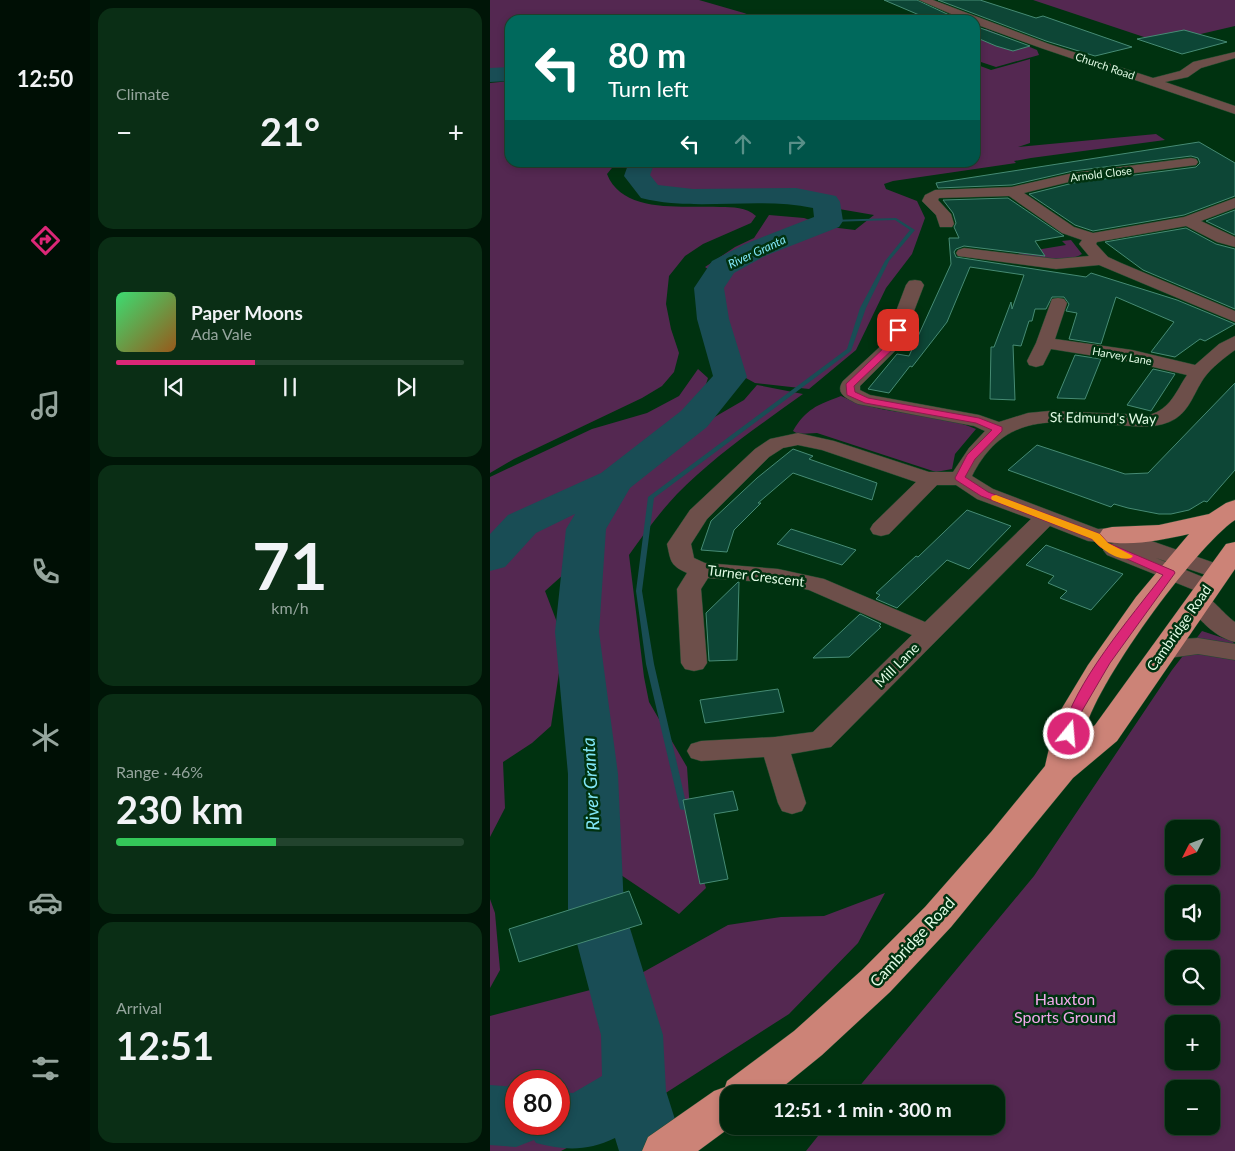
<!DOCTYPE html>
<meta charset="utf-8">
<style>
:root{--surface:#00260c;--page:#0a2e15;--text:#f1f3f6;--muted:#95a59d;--line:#22432d;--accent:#db2777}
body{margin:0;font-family:Lato,sans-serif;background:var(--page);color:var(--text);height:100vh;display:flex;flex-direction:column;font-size:19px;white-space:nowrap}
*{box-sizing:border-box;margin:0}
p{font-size:16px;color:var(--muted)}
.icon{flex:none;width:28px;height:28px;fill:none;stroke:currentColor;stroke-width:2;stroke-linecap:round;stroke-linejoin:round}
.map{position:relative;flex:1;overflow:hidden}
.panel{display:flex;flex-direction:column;gap:8px;padding:8px;background:#001507;width:400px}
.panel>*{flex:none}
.top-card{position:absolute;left:15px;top:15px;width:475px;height:152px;border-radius:15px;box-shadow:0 2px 8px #0003,0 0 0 1px var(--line);background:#00695c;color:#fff;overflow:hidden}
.needle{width:32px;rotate:228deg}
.fabs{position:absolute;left:675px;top:820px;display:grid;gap:10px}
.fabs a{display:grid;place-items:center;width:55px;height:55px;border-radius:10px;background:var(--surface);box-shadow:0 2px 8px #0003,0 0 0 1px var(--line);font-size:25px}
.speed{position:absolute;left:15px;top:1070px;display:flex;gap:10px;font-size:25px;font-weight:700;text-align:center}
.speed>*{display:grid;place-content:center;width:65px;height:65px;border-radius:50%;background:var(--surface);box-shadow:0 2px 8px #0003,0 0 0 1px var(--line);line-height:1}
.speed .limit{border:8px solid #d22;background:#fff;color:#111}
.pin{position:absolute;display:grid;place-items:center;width:42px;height:42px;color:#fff;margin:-21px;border-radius:10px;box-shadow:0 2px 8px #0006}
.me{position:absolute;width:55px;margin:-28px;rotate:17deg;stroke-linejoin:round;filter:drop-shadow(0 0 4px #0008)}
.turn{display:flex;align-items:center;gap:18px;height:105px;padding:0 20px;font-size:22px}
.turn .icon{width:65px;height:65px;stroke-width:2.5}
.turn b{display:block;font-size:35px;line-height:42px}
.lanes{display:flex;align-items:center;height:48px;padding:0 20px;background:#0003;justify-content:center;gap:25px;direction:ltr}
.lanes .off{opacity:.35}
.big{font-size:38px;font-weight:700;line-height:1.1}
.panel .widget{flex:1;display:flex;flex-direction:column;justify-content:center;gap:8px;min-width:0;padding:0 18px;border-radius:15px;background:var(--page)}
.panel .dial{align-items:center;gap:0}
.dial b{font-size:65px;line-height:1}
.song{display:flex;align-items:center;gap:15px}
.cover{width:60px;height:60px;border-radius:8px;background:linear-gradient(135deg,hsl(140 70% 55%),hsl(30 70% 35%))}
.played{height:5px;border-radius:2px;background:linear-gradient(90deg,var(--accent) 40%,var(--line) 40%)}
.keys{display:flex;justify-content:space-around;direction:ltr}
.heat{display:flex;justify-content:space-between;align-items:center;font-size:28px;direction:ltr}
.charge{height:8px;border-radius:4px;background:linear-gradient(90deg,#34c759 46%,var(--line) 0)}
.trip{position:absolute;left:230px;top:1085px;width:285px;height:50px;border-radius:15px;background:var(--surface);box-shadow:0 2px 8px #0003,0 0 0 1px var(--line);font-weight:700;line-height:50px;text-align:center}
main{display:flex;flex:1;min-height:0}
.tab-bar{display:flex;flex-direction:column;width:90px;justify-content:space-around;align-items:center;background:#000f05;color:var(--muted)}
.tab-bar .icon{width:35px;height:35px}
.tab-bar .on{color:var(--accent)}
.tab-bar b{font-size:22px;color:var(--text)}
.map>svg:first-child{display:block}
.green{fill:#542851;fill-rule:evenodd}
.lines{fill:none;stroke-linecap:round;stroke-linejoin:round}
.stream{fill:#194d55;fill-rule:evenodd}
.river{fill:#194d55;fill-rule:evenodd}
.building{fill:#0d4636;stroke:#468b74}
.minor-casing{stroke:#204e2e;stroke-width:1}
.highway-casing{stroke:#204e2e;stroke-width:1}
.minor{fill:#6d4f4a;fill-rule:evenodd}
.highway{fill:#cc8377;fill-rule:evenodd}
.route{fill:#db2777;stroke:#8e194d}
.slow{fill:#f59e0b}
.labels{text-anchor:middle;stroke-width:5;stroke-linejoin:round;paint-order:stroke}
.far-street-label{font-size:11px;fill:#e2fce6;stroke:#003210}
.far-water-label{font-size:12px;font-style:italic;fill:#82e8f9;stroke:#003210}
.street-label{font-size:14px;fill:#e2fce6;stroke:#003210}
.near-street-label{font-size:16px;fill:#e2fce6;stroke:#003210}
.near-park-label{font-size:16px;fill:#f2a8eb;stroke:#003210}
.near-water-label{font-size:18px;font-style:italic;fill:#82e8f9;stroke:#003210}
</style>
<main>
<nav class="tab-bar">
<b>12:50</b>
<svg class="icon on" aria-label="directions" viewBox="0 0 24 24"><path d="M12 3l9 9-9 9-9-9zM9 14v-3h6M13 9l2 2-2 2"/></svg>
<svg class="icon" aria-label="music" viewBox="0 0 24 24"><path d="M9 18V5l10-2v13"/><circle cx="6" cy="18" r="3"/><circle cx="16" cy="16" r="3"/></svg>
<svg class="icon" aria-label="phone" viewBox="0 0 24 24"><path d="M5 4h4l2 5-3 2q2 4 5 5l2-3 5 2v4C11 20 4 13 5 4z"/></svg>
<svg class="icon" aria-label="climate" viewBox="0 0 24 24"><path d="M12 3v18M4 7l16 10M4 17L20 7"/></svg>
<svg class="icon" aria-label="car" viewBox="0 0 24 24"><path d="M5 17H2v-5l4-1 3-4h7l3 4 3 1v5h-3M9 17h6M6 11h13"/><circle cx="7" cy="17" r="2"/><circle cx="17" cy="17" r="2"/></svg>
<svg class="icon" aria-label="filters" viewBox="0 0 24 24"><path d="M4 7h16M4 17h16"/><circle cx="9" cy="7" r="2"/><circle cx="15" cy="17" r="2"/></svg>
</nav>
<section class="panel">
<div class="widget"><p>Climate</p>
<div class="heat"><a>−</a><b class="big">21°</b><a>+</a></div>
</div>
<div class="widget">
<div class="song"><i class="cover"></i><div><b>Paper Moons</b><p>Ada Vale</p></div></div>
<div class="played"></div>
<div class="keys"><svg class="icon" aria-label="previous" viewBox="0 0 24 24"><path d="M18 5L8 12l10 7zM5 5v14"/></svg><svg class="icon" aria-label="pause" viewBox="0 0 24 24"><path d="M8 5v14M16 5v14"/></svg><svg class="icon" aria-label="next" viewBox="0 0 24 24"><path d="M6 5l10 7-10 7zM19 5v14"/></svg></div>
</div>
<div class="widget dial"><b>71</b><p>km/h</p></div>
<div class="widget"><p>Range · 46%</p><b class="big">230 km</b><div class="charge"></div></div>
<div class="widget"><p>Arrival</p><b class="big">12:51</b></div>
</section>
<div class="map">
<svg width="745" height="1151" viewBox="0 0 745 1151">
<rect width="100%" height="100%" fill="#003210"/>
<g class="green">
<polygon points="0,0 209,0 254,13 273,20 20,20 20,71 0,73"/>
<polygon points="543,0 745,0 745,26 672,43"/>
<polygon points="496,29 547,50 549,55 506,67 485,60 485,30"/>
<polygon points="540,59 540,143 528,147 666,134 675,140 541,158 524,161 526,163 403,181 394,184 396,189 427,201 435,218 422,254 396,288 366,350 319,389 265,383 243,371 225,307 229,277 215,267 245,247 264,238 279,215 314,218 340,227 365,230 384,215 349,209 318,191 220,195 170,190 153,173 166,162 325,163 324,167 361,162 485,162 485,64 501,70"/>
<path d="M20,81v81l106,1 -9,11c16,41 77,31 113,33 13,0 26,0 36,9l-5,7 -48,21 -18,12 -16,20 -3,28 5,25 8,24 -5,19 -12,14 -20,12 -128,61 -24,14v-390z"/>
<path d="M581,240l11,14c-15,9 -49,7 -64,-1l48,-8 -4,-4z"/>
<path d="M208,369l10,9 -10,31 8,13 38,-22 13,-15 46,9c-43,31 -89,62 -126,100 -18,19 -33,40 -48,61l15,122 5,25 38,65 5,74 14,47 -27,26 -58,-39 -49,-11 25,-67 -30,-44 26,-102 -2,-25 2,-40 -20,-20 -28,25 13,34 2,41 -9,60 -19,17 -29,19 2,46 -15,29v-360l102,-48 55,-16 32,-17z"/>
<path d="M351,396c42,21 92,14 135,33l-21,25 -3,15 -16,3 -119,-39 -19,1 -5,-3c13,-22 24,-26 48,-35z"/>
<path d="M712,631l30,10 3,3v507h-429l20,-25h170v-32h-143l181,-218 138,-206zM684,829h37v37h-37zM684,894h37v37h-37zM684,959h37v37h-37zM684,1024h37v37h-37zM684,1089h37v37h-37z"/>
<path d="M395,893l-27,50 -69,71 -153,98 -75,39h-71v-135l139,-36 99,-55 53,-8 43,-1zM26,1081h43v43h-43z"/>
<polygon points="0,899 5,913 10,970 0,988"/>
</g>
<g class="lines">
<polygon class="stream" points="406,218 425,230 399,261 376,308 361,351 164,498 152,591 164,664 197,807 196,809 193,810 190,809 156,664 146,591 158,497 357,349 370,308 395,261 420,230 405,220 339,222 337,221 339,220"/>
<g class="river">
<polygon points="20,67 20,81 0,82 0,68"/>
<path d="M139,162h26l-5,13 8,10 35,4 103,-1 40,8 4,6 3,19 -4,6 -74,29 -31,17 -10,15 5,31 18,58 -40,50 -77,61 -24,41 -7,103 19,142 6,135 39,126 3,56 19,60h-66l-4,-13c-27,13 -49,13 -79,5l-2,-3 -18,7 -26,-2v-60l26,2v37h43v-32l14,1 29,-17 -1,-41 -33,-126v-135l-13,-142 11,-103 9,-15 -39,19 -31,34 -15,4v-37l18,-19 93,-42 80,-62 32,-35 -16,-57 -3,-31 18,-27 33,-17 69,-27 -1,-9c-57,-12 -116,4 -172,-10l-17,-22z"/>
</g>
</g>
<g class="building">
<polygon points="394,0 427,0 470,20 441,20"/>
<polygon points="448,0 490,0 546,18 553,16 642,47 605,56 556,41"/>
<polygon points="485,26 540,46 523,51 506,46 485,37"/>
<polygon points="694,30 737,42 692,54 647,39"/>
<polygon points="709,142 745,163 745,196 694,215 603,231 585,225 539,194 583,183 706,167 710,163 708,158 701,156 583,171 522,185 448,188 446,183"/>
<polygon points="518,198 574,236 545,241 555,256 474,246 466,249 464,252 466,257 596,277 601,273 687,300 745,324 715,341 710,339 685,357 661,352 684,322 626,297 611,344 579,339 587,313 576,311 579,304 574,297 562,297 556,309 545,309 542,321 539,321 531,346 523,345 525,400 500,399 501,347 504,347 521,302 522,309 534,275 480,267 457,322 422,367 420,366 399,393 378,389 407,354 419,356 461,264 459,238 469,238 464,227 466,223 463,213 453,200"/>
<polygon points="745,210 745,235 716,221"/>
<polygon points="696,228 726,244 745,249 745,309 653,270 615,242"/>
<polygon points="585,355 611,359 595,399 567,398"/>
<polygon points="663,369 685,374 661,411 637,405"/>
<polygon points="745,383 745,470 717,502 714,501 699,510 681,514 669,514 638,508 624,504 621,507 518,470 547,445 635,474 658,473"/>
<polygon points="303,449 323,456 319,459 387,483 382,500 303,473 268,503 271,503 244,530 237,552 211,550 221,521 267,478"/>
<polygon points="477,510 521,526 479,569 457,560 407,608 386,599 390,595 386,593 426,556 428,557"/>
<polygon points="301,529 345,543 366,550 352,565 287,544"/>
<polygon points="556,545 633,574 601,610 570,598 577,591 558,583 564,576 536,565"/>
<polygon points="248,582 249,582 247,660 219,661 216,613"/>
<polygon points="370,614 391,624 389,626 391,627 359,657 323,658"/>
<polygon points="288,689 294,712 215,723 210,700"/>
<polygon points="243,791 248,810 224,814 238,879 210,884 193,800"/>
<polygon points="139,891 152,924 29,962 19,929"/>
</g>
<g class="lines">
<defs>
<g id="minor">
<polygon points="429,0 443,0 559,44 663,78 690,71 703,62 745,52 745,58 711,68 698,77 675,82 745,106 745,114 551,48 485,24 485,20 475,20"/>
<polygon points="701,158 706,159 708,162 706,165 583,181 534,193 584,227 603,233 694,217 745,198 745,208 711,221 745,237 745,247 727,242 696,226 607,242 606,244 618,257 631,263 745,311 745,322 609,265 566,269 468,256 466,253 468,250 474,248 566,259 599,256 589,244 592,240 572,233 519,196 449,198 448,200 461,214 464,224 462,227 450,227 446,215 432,201 435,195 445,190 522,187 583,173"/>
<path d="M425,280l6,1 3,4 -23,60 -41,41v4l10,5 109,20 20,7 29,-9 21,-2 100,4c22,-6 27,-24 38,-40l-55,-13 -81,-13 -8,16 -7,2 -7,-2 -2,-4 9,-18 16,-44 6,-1 6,1 3,4 -12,36 77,11 63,15 24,-21 16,-8v14c-11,8 -23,17 -31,28 -11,16 -15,36 -35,44 -17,7 -34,4 -52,3 -63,-4 -112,-14 -145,51l21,13 105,40 14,-1 8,2 106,37 4,5 -4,5 -8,2 -62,-21 59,24 4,5 -4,5 -8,2 -8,-2 -92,-37 -4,-5 4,-5 7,-2 -26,-2 -38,-15 -219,221 -40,7 15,49 -4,8 -10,3 -10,-3 -4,-8 -14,-46 -63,4 -10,-3 -4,-7 4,-7 10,-3 74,-4 38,-5 99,-97 -103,-45 -31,-7 -70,-5 -7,11 6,74 -4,6 -9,2 -9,-2 -4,-6 -4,-74 10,-16c-17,-8 -16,-11 -20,-29l23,-34 65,-61 15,-10 28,-6 36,8 95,31h24l16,-24 16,-17 -11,-5 -116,-22c-10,-5 -24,-10 -15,-23l41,-38 22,-58 3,-4zM308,445l24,5 94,32 -43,42 -3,5 3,5 8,2 8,-2 48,-49h19l21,14 54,20 -106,103 -101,-43 -46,-10 -73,-6 -11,-5 -3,-14 16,-25 62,-62 14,-9z"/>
<path d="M708,593c15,4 24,20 37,29v20c-21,-5 -38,-24 -49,-41l3,-5z"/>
<polygon points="708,638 745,644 745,660 708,654 672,659 663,657 659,651 663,645 692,639"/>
</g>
<path id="highway" d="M745,500v20c-40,27 -142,167 -151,214l11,-9 131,-181 9,-2v27l-118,172 -44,37 -122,149 -61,65 -68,63 -48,39h-45v32h3l-34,25h-56l6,-14 66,-46 11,-4 2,-6 67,-50 68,-61 63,-63 66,-75 54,-66 11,-48 32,-53 48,-68 53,-63c-27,6 -59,13 -86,7l-4,-6 4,-6 9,-2 47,-2 50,-11 17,-11z"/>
</defs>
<use href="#minor" class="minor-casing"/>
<use href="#highway" class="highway-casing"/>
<use href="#minor" class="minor"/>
<use href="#highway" class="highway"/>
</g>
<path class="route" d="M405,328l7,2 -7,17 -41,39 1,6 13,6 111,20 23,9v4l-27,28 -10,18 23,15 112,42 8,9 66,28 1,2 -65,90 -31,53 -6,22h-9l-2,-4c11,-50 69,-117 101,-159l-63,-28 -8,-8 -111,-43 -25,-16 -1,-2 12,-23 25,-25 -16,-7 -111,-20 -18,-8 -1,-11 42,-40z"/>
<path class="slow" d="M506,495l104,39 8,9 25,13 -2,2c-13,4 -31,-10 -39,-19l-100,-39 -1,-2 1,-2z"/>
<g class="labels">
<g class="far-street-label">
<text transform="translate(615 66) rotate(19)" y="4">Church Road</text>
<text transform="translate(611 174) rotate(-7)" y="4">Arnold Close</text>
<text transform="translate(632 356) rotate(10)" y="4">Harvey Lane</text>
</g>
<g class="far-water-label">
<text transform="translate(267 252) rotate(-25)" y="4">River Granta</text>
</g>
<g class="street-label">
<text transform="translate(613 418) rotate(1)" y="5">St Edmund's Way</text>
<text transform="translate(266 576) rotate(7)" y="5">Turner Crescent</text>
<text transform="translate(689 628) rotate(-55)" y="5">Cambridge Road</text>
<text transform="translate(407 665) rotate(-45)" y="5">Mill Lane</text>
</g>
<g class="near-street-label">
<text transform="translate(422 942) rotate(-47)" y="6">Cambridge Road</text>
</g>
<g class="near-park-label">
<text x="575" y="1005">Hauxton<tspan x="575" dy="18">Sports Ground</tspan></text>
</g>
<g class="near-water-label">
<text transform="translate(101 784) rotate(-93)" y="6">River Granta</text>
</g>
</g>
</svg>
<div class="fabs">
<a><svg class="needle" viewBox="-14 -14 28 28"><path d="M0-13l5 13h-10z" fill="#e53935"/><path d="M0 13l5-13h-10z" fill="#95a59d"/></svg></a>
<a><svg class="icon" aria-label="sound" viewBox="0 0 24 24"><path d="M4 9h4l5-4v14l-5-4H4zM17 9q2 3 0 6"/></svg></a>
<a><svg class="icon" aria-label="search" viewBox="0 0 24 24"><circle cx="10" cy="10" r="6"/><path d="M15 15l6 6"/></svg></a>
<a>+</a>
<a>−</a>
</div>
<div class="speed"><div class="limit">80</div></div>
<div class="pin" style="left:408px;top:330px;background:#d93025"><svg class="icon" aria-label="arrive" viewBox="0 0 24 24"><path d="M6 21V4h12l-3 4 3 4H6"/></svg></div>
<svg class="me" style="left:579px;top:734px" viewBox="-20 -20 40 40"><circle r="17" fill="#db2777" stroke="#fff" stroke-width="3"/><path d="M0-11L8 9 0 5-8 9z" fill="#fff"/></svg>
<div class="trip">12:51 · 1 min · 300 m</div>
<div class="top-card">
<div class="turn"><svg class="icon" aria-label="left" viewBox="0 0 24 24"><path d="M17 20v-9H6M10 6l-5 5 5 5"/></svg><div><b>80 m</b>Turn left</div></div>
<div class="lanes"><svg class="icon" aria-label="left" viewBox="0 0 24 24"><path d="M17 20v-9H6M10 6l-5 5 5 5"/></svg><svg class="icon off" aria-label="ahead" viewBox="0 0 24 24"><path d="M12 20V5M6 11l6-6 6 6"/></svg><svg class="icon off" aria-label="right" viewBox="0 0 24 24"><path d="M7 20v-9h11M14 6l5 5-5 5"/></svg></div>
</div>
</div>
</main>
